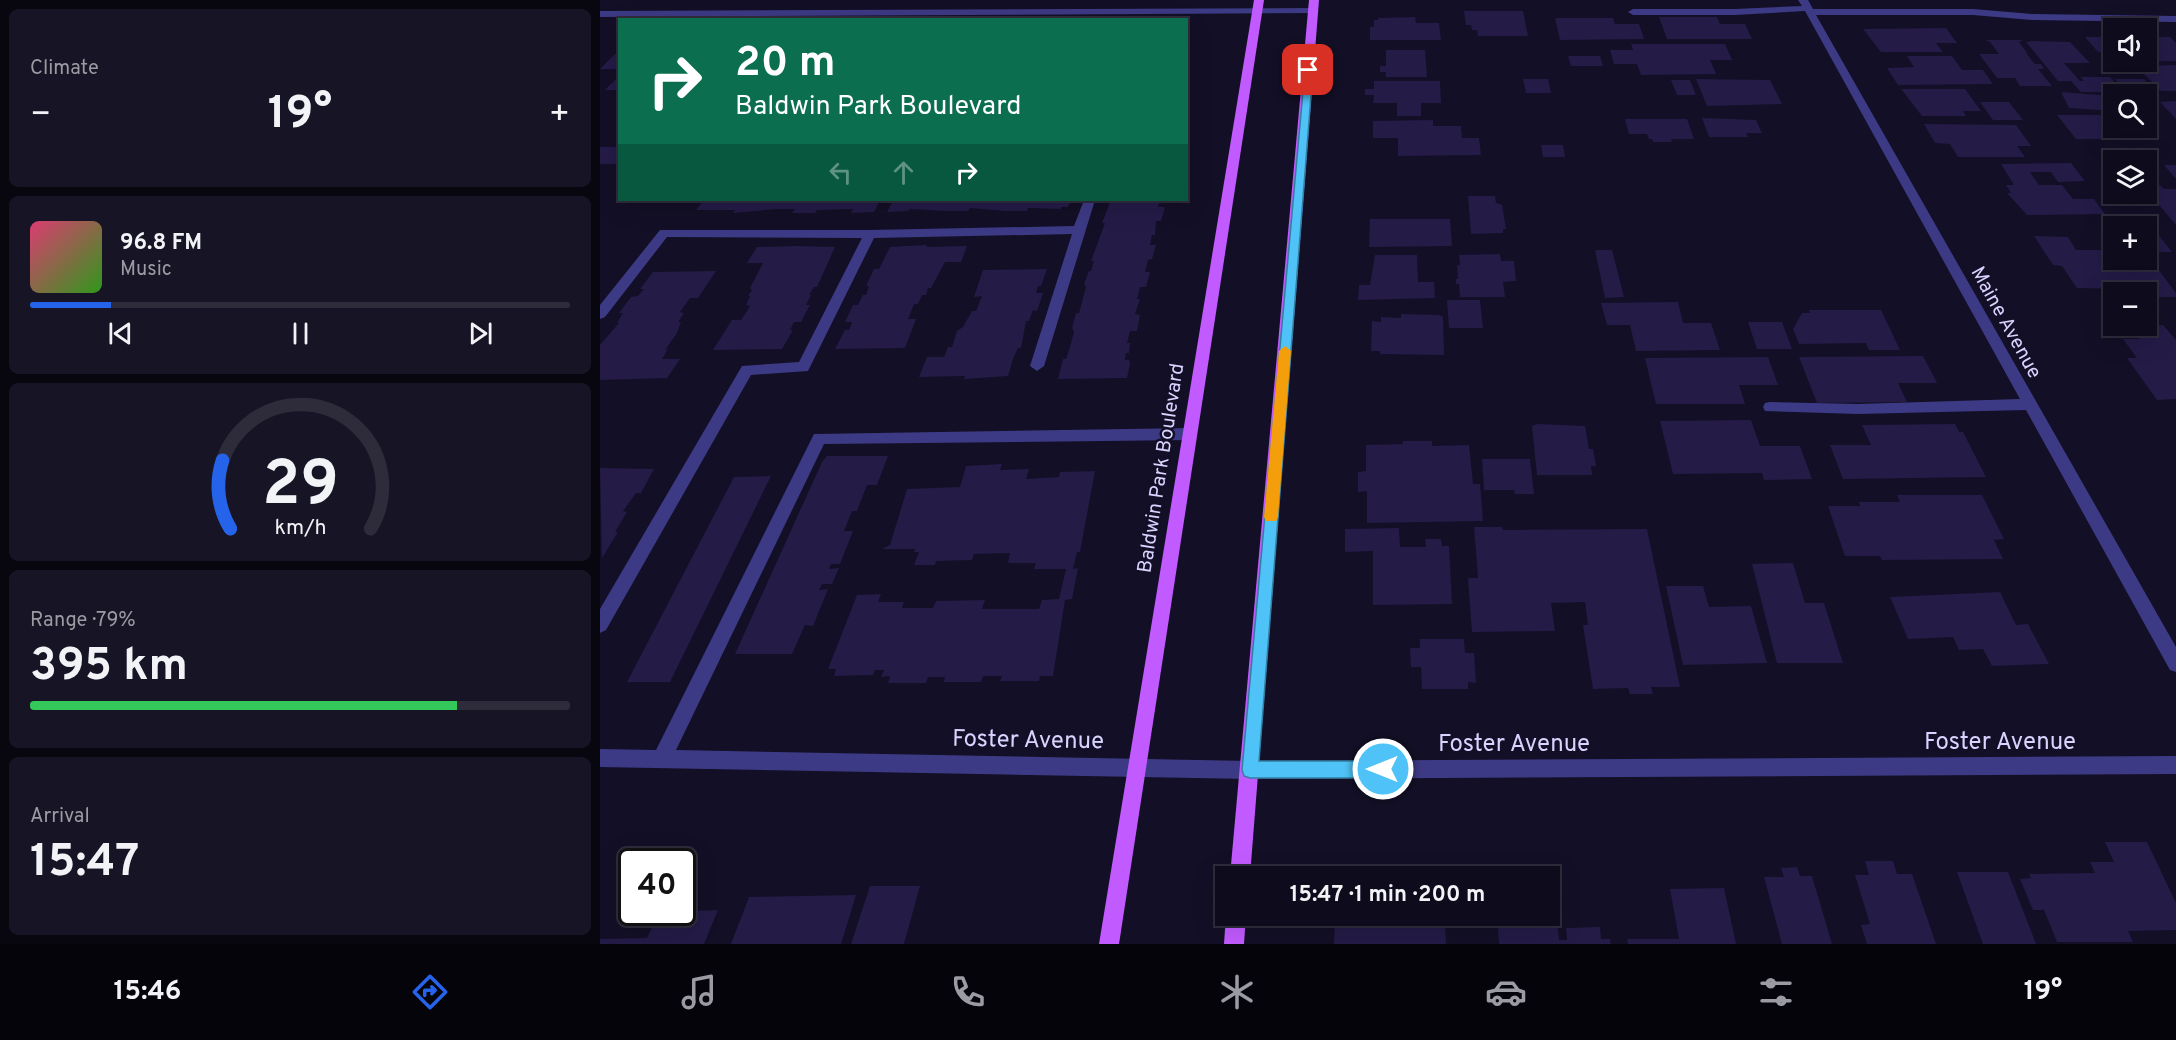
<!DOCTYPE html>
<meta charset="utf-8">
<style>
:root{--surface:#0e0b1c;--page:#171425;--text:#f1f3f6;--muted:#9b9ba3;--line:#2e2b3b;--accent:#2563eb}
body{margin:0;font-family:Overpass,sans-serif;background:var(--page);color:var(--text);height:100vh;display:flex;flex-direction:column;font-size:22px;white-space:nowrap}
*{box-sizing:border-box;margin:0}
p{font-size:20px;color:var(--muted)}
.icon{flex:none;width:33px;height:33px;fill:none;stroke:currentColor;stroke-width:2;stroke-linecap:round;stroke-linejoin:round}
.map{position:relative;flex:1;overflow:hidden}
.details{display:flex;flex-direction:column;gap:9px;padding:9px;background:#08060f;width:600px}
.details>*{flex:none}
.guide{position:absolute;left:18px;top:18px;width:570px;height:183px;border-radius:0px;box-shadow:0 6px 24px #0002,0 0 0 2px var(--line);background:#0b6e4f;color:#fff;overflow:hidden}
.tools{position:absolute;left:1503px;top:18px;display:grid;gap:12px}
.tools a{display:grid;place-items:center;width:54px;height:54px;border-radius:0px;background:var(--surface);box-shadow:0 6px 24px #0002,0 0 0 2px var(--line);font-size:30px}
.speed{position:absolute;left:18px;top:848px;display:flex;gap:12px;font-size:30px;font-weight:700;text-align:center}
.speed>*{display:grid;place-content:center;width:78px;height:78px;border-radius:50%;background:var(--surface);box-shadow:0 6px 24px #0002,0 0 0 2px var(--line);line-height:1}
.speed .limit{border:3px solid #111;border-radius:9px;background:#fff;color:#111}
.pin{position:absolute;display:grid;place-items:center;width:51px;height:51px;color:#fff;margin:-26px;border-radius:12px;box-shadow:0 3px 9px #0006}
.me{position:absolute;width:66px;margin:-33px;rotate:270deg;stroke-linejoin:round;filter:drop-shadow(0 0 4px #0008)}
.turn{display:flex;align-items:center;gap:21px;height:126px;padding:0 18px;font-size:27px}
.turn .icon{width:78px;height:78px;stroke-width:2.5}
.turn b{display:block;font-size:42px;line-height:51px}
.lanes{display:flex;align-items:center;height:57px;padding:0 18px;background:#0003;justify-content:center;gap:30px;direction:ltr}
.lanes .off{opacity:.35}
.big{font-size:45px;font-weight:700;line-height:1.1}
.details .tile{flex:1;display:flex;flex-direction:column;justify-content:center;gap:9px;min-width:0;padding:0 21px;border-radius:9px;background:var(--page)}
.details .dial{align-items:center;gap:0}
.dial svg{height:156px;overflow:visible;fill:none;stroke:var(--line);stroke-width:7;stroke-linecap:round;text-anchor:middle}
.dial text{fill:var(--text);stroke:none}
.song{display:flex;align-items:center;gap:18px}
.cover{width:72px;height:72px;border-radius:9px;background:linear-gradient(135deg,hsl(340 70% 55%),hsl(110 70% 35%))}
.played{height:6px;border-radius:3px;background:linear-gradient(90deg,var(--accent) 15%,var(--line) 15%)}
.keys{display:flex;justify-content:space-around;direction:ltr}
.heat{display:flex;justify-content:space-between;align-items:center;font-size:33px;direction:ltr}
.charge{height:9px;border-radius:4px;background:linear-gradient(90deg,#34c759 79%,var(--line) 0)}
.trip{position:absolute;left:615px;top:866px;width:345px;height:60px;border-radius:0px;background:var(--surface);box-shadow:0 6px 24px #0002,0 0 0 2px var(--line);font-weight:700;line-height:60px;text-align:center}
.tabs{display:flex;height:96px;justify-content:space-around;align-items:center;background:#06040b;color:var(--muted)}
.tabs .icon{width:42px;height:42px}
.tabs .selected{color:var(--accent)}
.tabs b{font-size:27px;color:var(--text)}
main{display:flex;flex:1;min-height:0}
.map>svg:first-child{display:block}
.building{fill:#241b47}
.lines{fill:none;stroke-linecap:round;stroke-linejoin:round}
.minor{fill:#3d3a85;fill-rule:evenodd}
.major{fill:#c25bff;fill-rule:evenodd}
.route{fill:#4fc3f7;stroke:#337fa1;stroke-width:1.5}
.slow{fill:#f59e0b}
.labels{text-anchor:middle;stroke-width:5;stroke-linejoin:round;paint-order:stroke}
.street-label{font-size:20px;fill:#d9d4ff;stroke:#130f26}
.near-street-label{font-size:24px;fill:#d9d4ff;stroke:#130f26}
</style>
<main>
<section class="details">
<div class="tile"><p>Climate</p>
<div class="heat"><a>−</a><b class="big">19°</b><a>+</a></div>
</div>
<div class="tile">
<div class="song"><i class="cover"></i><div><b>96.8 FM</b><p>Music</p></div></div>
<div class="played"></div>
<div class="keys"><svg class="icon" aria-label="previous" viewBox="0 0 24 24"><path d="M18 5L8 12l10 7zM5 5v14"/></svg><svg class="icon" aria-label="pause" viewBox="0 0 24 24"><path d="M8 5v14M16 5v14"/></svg><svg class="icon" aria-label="next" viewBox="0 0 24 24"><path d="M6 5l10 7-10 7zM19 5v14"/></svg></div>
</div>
<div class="tile dial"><svg viewBox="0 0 100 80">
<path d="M14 69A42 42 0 1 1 86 69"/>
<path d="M14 69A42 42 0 0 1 10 34" stroke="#2563eb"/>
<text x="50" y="56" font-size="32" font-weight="700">29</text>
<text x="50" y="72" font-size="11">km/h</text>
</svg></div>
<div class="tile"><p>Range · 79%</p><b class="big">395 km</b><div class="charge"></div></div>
<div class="tile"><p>Arrival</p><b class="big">15:47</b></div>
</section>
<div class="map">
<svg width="1576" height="944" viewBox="0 0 1576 944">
<rect width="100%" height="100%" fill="#130f26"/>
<g class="building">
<polygon points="864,11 923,11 928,36 878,36 877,30 872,30 871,25 866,25"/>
<polygon points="815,17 816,23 839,23 841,40 770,40 770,27 774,27 774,20 778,20 778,18"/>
<polygon points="1059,17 1117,17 1120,24 1145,24 1152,39 1067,39"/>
<polygon points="955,18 1013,18 1015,24 1039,24 1044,39 960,40"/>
<polygon points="1346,28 1357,43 1336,43 1343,52 1281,52 1263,29"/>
<polygon points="1485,37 1514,37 1514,52 1498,52"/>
<polygon points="1546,37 1570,37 1576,43 1576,61 1546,61"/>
<polygon points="1385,40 1423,40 1419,42 1428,54 1426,53 1435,64 1441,64 1444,69 1438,69 1452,86 1420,86 1415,78 1397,78 1379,54 1399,54 1390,42"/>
<polygon points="1429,41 1470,42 1490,63 1464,63 1480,81 1484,81 1481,77 1510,77 1524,92 1481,92 1471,81 1458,81 1426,42 1431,42"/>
<polygon points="1031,44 1125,44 1132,60 1110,60 1116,74 1041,75 1037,64 1014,64 1010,50 1033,50"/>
<polygon points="20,49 20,69 0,69"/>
<polygon points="786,50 825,50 827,77 786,77 786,72 780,72 780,66 786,66"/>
<polygon points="968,56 1000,56 1003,66 971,66"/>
<polygon points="1307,56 1352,56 1362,70 1383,70 1393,84 1298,85 1287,68 1314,67"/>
<polygon points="1576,65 1576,91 1561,91 1536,66"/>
<polygon points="18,77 20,77 20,90 5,90"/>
<polygon points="923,79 948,79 951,93 926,93"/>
<polygon points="1096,79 1170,80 1182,104 1107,106"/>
<polygon points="1515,79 1544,79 1559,96 1529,94"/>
<polygon points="1071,80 1090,80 1096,95 1077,95"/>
<polygon points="774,81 840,81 841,103 821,103 821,116 797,116 797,103 773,103 774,95 765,95 765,89 774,89"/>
<polygon points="1301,89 1365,89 1381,111 1363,111 1366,116 1322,116"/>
<polygon points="1461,92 1512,96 1514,111 1469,108"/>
<polygon points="1576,101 1576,119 1560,102"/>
<polygon points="1380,102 1409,102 1423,120 1393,120"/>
<polygon points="1457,115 1514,115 1514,128 1549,127 1559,139 1476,139"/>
<polygon points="1102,118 1156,120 1162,133 1146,133 1148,137 1109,137"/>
<polygon points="1025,119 1087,119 1094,139 1071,139 1072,142 1053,142 1052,139 1049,139 1047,134 1029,134"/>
<polygon points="833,120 833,126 861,126 862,138 879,138 881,155 798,156 798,138 773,138 773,121"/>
<polygon points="1324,124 1416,125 1431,146 1417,146 1425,157 1358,157 1350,144 1335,143"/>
<polygon points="941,145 963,145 965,157 943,157"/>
<rect x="0" y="147" width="20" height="17"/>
<polygon points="1471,163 1485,181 1458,182 1451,172 1430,172 1439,185 1462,185 1473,199 1494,199 1505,214 1427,215 1407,193 1411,193 1406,185 1414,185 1401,164"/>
<polygon points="1564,165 1576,165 1576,179"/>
<polygon points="1546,185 1560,185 1564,189 1576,189 1576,225 1559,205 1536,206 1526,194 1546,194"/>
<polygon points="868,196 895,196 896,203 902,205 906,229 903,229 903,233 871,234"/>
<polygon points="104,200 280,200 274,212 251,213 253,209 217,210 215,213 192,213 195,209 177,209 133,213 135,210 96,210"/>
<polygon points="293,200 471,200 468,207 461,207 461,209 428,208 427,211 405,211 370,208 368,211 346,211 310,209 308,211 287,212"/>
<polygon points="511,200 560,200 558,207 565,207 561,221 556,221 555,235 552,235 550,245 556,245 552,259 548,260 545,272 550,272 546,287 540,287 537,299 540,299 535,314 540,315 537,331 530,331 527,343 530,343 529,353 526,353 525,360 529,360 530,364 527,378 458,379 463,359 466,359 470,347 474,332 472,328 476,313 479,313 486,287 484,284 489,271 491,271 494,261 491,261 505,223 502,223"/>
<polygon points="770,219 850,219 852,246 769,247"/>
<polygon points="1546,232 1556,232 1572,252 1546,252"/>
<polygon points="1434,236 1468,237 1476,250 1514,250 1514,260 1546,260 1546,253 1576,293 1576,297 1546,297 1546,292 1521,292 1519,289 1477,288 1462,266 1453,265"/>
<polygon points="327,245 326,247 367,246 361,262 345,262 331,288 328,288 326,295 322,295 318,304 314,304 308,319 316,319 305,348 235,349 245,330 249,330 252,322 245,322 253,305 258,305 263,295 266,295 269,286 266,286 274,269 279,269 290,247"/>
<polygon points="198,246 235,247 217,287 214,287 209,295 211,295 206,305 210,305 201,322 194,322 190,330 193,330 182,349 113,350 132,320 141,320 150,306 146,305 150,296 148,296 152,290 150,289 151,286 163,263 147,263 157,247"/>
<polygon points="995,250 1012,250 1024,297 1005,298"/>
<polygon points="900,254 901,261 914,261 916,281 903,282 905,297 860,297 859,284 856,284 856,279 858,279 857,265 860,265 859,255"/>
<polygon points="775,255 817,255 818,282 834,282 835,298 758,300 759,285 770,285"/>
<polygon points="447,269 441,286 438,286 436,293 443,293 437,311 433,310 429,321 426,321 421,348 418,348 413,359 408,376 364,379 365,376 319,377 327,357 344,357 348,347 352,347 357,331 363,327 372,311 376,311 382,296 374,297 383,270"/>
<polygon points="116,271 98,298 90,298 80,312 84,313 78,322 81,322 77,333 65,350 68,349 62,359 80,359 67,378 0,380 0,345 19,323 17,323 23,313 19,313 31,297 38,296 44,289 40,289 53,272"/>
<polygon points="847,300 880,300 883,328 849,328"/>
<polygon points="1078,302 1083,323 1111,323 1120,350 1036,351 1030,325 1007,325 1001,303"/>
<polygon points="1209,310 1281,310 1300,350 1269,350 1266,343 1199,344 1193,329 1202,313 1210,313"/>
<polygon points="801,314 839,315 843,317 844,355 780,354 780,351 771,351 772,321 781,322 781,317 801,318"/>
<polygon points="1148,322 1182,322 1192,349 1157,349"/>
<polygon points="1563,325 1576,340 1576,399 1557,400 1527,358 1537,358 1523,339 1539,339 1529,326"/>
<polygon points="1323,356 1337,383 1298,383 1307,402 1217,403 1199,357"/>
<polygon points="1168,357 1178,385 1139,385 1145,404 1056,404 1045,358"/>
<polygon points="1151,420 1160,446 1200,446 1212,479 1164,480 1162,473 1073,474 1060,421"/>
<polygon points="937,424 985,426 989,449 993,449 996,466 991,466 992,475 937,475 932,426"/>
<polygon points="1355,424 1359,432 1363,432 1386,477 1243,479 1230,445 1271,445 1262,425"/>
<polygon points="803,441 832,441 832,446 869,445 873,484 880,484 883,521 767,523 767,491 758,492 758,472 766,471 766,445 803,444"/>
<polygon points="227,456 288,456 277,485 267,485 257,511 252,511 244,531 253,531 240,564 231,564 229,569 239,568 232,584 222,584 219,590 228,589 213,626 205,625 192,654 135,654 222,462"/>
<polygon points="882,459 930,459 934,494 915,494 914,490 884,490"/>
<polygon points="402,464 400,470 429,469 426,479 459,477 460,472 495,471 480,552 477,552 473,569 478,568 472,599 465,600 453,676 440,676 439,681 400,681 402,676 383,676 381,682 344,682 345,677 328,677 326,683 288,683 290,676 281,677 284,670 275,670 273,675 234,676 236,669 228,669 257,595 281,594 278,602 304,602 302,608 333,608 336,601 385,600 382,609 439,609 442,600 459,599 466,569 434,569 436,563 408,563 410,553 374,554 372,560 336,561 335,565 314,565 319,552 314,552 315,549 282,549 290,545 307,489 360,487 366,466"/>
<polygon points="0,468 54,469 41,493 36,493 23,511 27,512 15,532 18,532 2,558"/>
<polygon points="171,476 70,682 27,682 134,477"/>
<polygon points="1297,495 1382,495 1404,539 1394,540 1403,559 1282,560 1280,556 1245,556 1228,506 1260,506 1259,502 1300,502"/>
<polygon points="874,527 902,527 903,530 1047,529 1080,687 1051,687 1053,694 1030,694 1028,688 993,689 983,625 988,625 985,602 951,603 955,631 872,632 868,578 878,578"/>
<polygon points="799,528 800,547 826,547 825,539 841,539 842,546 849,546 852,604 773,605 773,551 745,552 745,529"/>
<polygon points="1193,563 1205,603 1224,603 1243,663 1177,663 1152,564"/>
<polygon points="1066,586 1103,586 1109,607 1151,606 1167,663 1083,665"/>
<polygon points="1400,592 1416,625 1428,624 1449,664 1392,666 1383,649 1359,650 1353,637 1308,639 1290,597"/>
<polygon points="820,639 864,639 865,653 874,653 876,683 868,682 868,689 822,689 821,667 811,667 810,648 820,648"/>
<polygon points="1505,842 1547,842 1576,903 1576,930 1528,931 1533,942 1457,942 1444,910 1433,910 1420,879 1431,878 1429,874 1495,873 1490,862 1514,862"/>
<polygon points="1265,861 1293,861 1297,874 1312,874 1336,944 1267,944 1261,925 1270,924 1255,875 1269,875"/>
<polygon points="1197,867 1200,876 1212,876 1232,944 1182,944 1164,877 1184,877 1181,868"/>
<polygon points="830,868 880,868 880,876 831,876"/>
<polygon points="1357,872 1408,872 1436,944 1383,944"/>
<polygon points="270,886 320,886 304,944 251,944"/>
<polygon points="950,886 953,886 959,940 967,940 966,928 1000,927 1001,939 1010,939 1011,944 899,944 897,915 950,915"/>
<polygon points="1124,888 1136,944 1028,944 1027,939 1079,939 1070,889"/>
<polygon points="256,895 241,944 131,944 149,897"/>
<polygon points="118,910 104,944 0,944 0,939 47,938 55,921 70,921 74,912"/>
<polygon points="832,915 882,915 882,925 845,925 846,944 734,944 735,920 832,920"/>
</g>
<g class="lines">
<g class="minor">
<polygon points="1198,0 1208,0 1213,9 1373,9 1432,14 1576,16 1576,22 1432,20 1373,15 1216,15 1576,647 1576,672 1570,670 1426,410 1258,414 1165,411 1163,407 1165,403 1170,402 1258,404 1420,399 1205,11 1135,15 1033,15 1028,12 1033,9 1135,9 1202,6"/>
<polygon points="716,8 716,12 713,13 0,17 0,11"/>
<polygon points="484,200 495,200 444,366 437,371 430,366 472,234 274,238 208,371 151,375 6,630 0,633 0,609 142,366 199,362 262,238 67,237 5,317 0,319 0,305 60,230 270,230 474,226"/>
<polygon points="590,428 595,430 597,434 595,438 590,440 224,444 76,750 650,761 1576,756 1576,774 650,779 0,767 0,749 56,750 214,434"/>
</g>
<g class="major">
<polygon points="654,0 664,0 519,944 499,944"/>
<polygon points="709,0 719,0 650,876 630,876"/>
<polygon points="626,915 646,915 644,944 624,944"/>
</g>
</g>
<polygon class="route" points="705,69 713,70 659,761 783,761 789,763 792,769 789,775 783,778 650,778 644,776 642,770"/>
<polygon class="slow" points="685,346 691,351 678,517 676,521 666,521 664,517 679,351"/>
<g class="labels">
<g class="street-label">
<text transform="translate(1407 322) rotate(61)" y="7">Maine Avenue</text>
<text transform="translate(560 468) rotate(-81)" y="7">Baldwin Park Boulevard</text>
</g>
<g class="near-street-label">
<text transform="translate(428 739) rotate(1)" y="8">Foster Avenue</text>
<text x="1400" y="749">Foster Avenue</text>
<text x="914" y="751">Foster Avenue</text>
</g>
</g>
</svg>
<div class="tools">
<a><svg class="icon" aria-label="sound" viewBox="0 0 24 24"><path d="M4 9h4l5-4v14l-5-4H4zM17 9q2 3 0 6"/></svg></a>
<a><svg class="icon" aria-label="search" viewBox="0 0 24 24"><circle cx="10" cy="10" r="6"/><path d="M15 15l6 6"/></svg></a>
<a><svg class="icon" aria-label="layers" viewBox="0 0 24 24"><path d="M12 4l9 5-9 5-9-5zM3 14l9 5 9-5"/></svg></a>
<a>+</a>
<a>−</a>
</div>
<div class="speed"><div class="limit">40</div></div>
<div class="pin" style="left:708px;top:70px;background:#d93025"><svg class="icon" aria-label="arrive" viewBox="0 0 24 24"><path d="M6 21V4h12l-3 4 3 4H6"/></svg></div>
<svg class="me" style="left:783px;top:769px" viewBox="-20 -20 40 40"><circle r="17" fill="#4fc3f7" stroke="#fff" stroke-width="3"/><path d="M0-11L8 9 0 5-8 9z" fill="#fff"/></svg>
<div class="trip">15:47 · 1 min · 200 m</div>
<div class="guide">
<div class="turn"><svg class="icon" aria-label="right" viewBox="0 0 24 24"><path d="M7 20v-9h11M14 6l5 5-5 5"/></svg><div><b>20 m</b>Baldwin Park Boulevard</div></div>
<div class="lanes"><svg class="icon off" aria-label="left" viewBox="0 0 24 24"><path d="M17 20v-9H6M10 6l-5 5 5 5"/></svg><svg class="icon off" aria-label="ahead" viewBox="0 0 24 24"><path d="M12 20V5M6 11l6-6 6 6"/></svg><svg class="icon" aria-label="right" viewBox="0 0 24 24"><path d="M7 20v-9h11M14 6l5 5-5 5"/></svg></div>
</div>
</div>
</main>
<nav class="tabs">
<b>15:46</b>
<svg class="icon selected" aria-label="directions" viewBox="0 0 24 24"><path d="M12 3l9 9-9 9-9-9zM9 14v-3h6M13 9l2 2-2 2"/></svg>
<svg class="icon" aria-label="music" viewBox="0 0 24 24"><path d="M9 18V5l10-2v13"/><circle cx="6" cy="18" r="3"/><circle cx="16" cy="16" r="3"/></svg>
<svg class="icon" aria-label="phone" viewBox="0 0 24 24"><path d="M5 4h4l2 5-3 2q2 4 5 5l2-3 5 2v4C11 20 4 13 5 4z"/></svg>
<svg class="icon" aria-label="climate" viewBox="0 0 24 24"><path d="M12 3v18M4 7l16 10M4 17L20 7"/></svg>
<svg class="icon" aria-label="car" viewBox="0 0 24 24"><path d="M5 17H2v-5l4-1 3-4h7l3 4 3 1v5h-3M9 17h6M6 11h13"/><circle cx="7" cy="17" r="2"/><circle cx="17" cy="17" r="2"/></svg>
<svg class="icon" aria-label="filters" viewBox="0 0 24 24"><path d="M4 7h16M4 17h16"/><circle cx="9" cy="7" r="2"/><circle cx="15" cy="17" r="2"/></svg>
<b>19°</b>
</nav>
